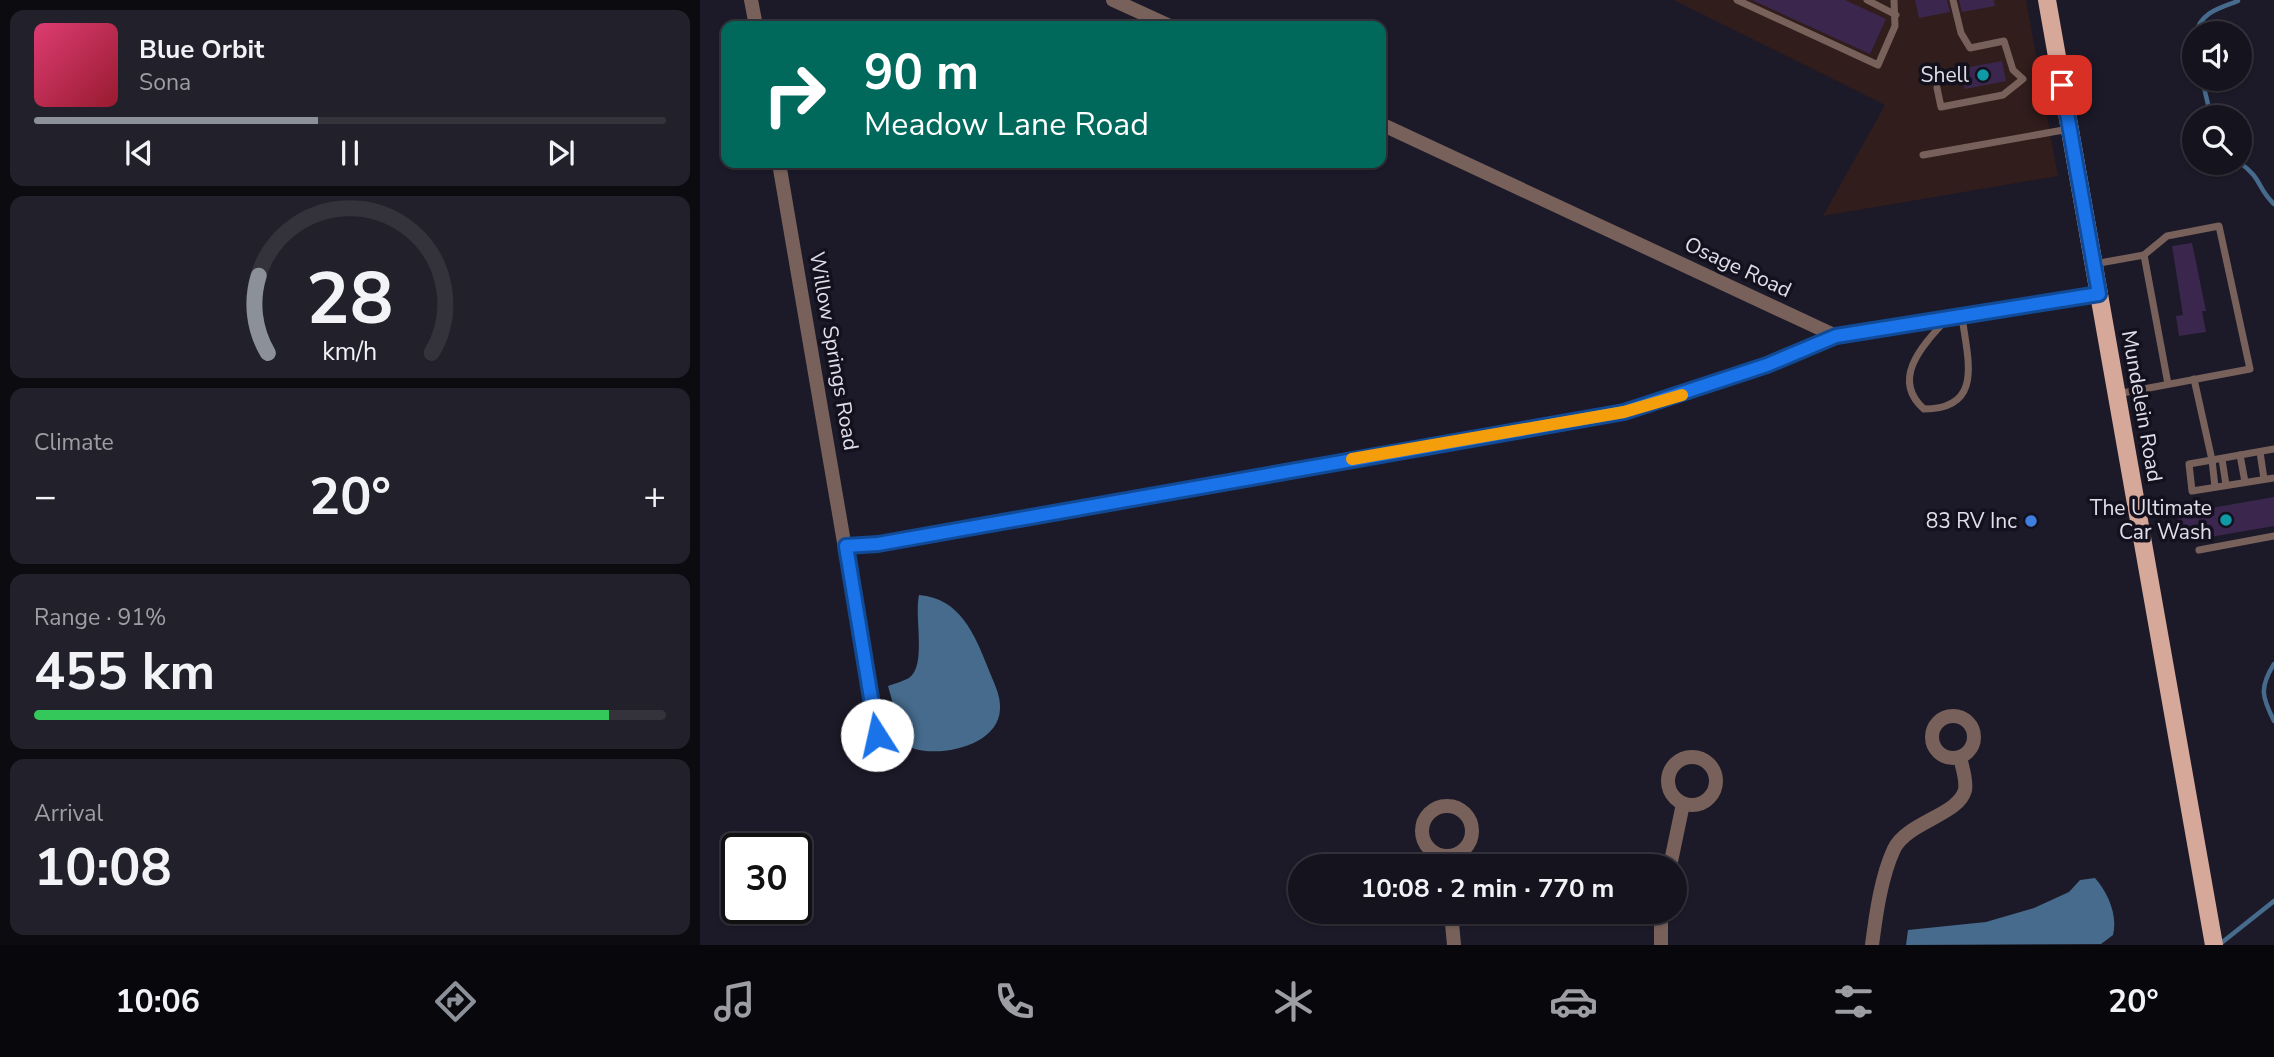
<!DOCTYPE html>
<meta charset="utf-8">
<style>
:root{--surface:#15141e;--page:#22212b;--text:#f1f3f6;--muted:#9d9ea4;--line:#34333c;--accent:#8c9099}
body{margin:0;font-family:"Nunito Sans",sans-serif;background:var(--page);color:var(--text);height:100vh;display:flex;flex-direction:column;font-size:26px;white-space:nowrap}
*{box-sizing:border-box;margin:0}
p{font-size:23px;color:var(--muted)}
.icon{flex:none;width:38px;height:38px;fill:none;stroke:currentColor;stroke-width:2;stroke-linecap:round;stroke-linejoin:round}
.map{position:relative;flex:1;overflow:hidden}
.panel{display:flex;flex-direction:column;gap:10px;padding:10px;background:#0c0b10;width:700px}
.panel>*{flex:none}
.hud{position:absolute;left:21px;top:21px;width:665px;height:147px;border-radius:14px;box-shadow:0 2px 5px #0004,0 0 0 2px var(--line);background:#00695c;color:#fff;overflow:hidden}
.buttons{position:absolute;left:1482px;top:21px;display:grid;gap:14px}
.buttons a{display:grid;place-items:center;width:70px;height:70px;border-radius:50%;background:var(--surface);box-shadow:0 2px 5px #0004,0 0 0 2px var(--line);font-size:35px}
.speed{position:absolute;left:21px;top:833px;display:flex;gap:14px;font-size:35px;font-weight:700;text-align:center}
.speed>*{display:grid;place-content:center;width:91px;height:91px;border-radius:50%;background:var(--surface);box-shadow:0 2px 5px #0004,0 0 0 2px var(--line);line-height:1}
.speed .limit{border:4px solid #111;border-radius:10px;background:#fff;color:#111}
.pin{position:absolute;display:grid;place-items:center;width:60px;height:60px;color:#fff;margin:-30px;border-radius:14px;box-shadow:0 4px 10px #0006}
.me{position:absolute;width:77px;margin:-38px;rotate:350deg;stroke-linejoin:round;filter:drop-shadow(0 0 5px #0008)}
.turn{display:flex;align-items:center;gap:24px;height:147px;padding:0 28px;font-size:32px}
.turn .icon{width:91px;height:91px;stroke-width:2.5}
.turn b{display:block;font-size:49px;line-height:60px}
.big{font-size:52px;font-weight:700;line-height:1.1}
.panel .card{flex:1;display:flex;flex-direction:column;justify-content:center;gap:10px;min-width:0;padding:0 24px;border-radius:14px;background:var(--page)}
.panel .dial{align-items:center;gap:0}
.dial svg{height:182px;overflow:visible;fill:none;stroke:var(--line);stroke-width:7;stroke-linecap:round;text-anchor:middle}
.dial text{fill:var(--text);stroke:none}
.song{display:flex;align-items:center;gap:21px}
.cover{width:84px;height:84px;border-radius:10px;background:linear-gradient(135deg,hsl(340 70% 55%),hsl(350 70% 35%))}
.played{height:7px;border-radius:4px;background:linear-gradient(90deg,var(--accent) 45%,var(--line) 45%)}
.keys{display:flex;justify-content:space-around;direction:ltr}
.heat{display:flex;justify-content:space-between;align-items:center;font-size:38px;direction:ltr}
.charge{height:10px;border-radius:5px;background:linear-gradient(90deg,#34c759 91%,var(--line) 0)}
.trip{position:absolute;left:588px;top:854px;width:399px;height:70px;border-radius:35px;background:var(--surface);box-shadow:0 2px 5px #0004,0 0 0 2px var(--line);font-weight:700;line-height:70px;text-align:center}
.dock{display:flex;height:112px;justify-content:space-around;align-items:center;background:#08080c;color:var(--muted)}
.dock .icon{width:49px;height:49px}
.dock .on{color:var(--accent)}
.dock b{font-size:32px;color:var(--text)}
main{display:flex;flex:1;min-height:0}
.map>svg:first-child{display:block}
.commercial{fill:#301d1c}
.water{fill:#466b8d}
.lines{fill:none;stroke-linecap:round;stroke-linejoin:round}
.stream{stroke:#466b8d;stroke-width:4.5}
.building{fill:#3b274d}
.service{stroke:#78615a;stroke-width:7}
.minor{stroke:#78615a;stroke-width:14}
.primary{stroke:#d6a89a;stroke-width:18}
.route-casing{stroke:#114b97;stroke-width:18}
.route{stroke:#1a73e8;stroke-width:12}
.slow{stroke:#f59e0b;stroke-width:12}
.culture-dot{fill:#0f9aa8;stroke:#13111e;stroke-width:2.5}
.shop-dot{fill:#3f7fe0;stroke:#13111e;stroke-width:2.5}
.labels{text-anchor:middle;stroke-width:7;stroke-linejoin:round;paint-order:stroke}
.poi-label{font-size:21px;fill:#e0dfe9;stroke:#13111e;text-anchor:end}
.street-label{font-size:21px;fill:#e0dfe9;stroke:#13111e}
</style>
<main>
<section class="panel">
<div class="card">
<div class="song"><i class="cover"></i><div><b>Blue Orbit</b><p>Sona</p></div></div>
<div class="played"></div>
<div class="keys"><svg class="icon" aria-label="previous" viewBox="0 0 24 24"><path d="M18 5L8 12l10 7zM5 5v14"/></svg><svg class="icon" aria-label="pause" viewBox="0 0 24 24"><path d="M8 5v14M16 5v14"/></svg><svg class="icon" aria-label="next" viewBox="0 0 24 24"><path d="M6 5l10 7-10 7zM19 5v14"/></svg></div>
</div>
<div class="card dial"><svg viewBox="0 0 100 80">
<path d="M14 69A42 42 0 1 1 86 69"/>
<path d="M14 69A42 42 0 0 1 10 35" stroke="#8c9099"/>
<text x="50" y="56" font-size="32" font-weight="700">28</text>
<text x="50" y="72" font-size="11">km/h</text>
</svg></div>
<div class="card"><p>Climate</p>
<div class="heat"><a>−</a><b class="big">20°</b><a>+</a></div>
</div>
<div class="card"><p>Range · 91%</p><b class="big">455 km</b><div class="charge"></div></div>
<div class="card"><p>Arrival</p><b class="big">10:08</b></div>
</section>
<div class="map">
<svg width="1574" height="945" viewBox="0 0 1574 945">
<rect width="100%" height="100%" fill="#1c1a28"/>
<polygon class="commercial" points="974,0 1326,0 1358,176 1123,216 1185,105"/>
<g class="water">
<path d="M219,595c41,3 56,40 69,73 5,13 13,27 12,41 -1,37 -61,49 -88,39l-12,-19 -12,-43c6,-2 15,-5 21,-8 18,-12 5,-62 10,-83z"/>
<path d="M1395,878c13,15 23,37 18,57l-12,9 -195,1 2,-15 78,-8 48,-14 35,-16 11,-12z"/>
</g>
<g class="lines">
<g class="stream">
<path d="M1496,33c5,-21 24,-25 42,-32"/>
<polyline points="1494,41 1494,47"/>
<polyline points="1502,79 1511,117"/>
<path d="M1540,163c22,15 17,25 34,41"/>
<path d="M1574,664c-15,24 -12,33 0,57"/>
<polyline points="1520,944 1574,901"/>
</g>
</g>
<g class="building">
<polygon points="1052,0 1145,0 1186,19 1170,54"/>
<polygon points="1215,0 1247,0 1250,12 1219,18"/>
<polygon points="1259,0 1294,0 1295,6 1262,12"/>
<polygon points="1302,61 1306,81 1265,89 1259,69"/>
<polygon points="1492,243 1506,311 1502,311 1506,332 1479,336 1476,316 1483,315 1472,246"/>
<polygon points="1574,497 1574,526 1481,542 1477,514"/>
</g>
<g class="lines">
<g class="service">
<polyline points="1037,0 1178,65 1195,26 1194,0"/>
<polyline points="1167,0 1196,15"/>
<polyline points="1237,88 1241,107 1303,95 1323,79 1313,70 1304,41 1270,48 1261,33 1253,0"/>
<polyline points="1223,155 1369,129"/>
<polyline points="1394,264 1444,255 1468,384"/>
<path d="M1244,322c-23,25 -53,58 -20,87 61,0 43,-51 38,-93"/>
<polyline points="1494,379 1512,460 1489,464 1492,491 1574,478"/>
<polyline points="1417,394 1550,369 1519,226 1467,236 1444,255"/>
<polyline points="1560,452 1564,479"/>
<polyline points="1540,455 1545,482"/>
<polyline points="1522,459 1526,485"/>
<polyline points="1515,487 1512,460 1574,449"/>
<polyline points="1499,550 1574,536"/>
</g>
<g class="minor">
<polyline points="51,0 56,26"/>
<polyline points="413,0 470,26"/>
<polyline points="681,124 1136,336 1399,294"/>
<polyline points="79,163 177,735"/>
<polyline points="146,546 178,544 924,412 1067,365 1136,336"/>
<circle cx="1253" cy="737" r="21"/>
<circle cx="992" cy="781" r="24"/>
<circle cx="747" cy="831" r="25"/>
<polyline points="970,866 983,804"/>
<polyline points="751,912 754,945"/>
<polyline points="961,912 961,945"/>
<path d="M1172,945c4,-31 9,-68 22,-96 13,-27 65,-34 71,-59 2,-10 -3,-23 -5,-33"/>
</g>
<polyline class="primary" points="1347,0 1514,945"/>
</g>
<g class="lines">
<defs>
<polyline id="route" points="177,735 146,546 178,544 924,412 1067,365 1136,336 1399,294 1362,85"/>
</defs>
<use href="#route" class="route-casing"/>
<use href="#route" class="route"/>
<polyline class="slow" points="652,459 924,412 982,395"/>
</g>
<g class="culture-dot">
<circle cx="1283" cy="75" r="7"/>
<circle cx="1526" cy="520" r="7"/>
</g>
<circle class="shop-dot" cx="1331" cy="521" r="7"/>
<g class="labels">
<g class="poi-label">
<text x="1269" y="82">Shell</text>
<text x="1512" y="515">The Ultimate<tspan x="1512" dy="24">Car Wash</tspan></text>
<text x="1317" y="528">83 RV Inc</text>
</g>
<g class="street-label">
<text transform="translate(1038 267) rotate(25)" y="7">Osage Road</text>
<text transform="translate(134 351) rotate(80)" y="7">Willow Springs Road</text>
<text transform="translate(1442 406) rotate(80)" y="7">Mundelein Road</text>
</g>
</g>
</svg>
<div class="buttons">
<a><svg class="icon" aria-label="sound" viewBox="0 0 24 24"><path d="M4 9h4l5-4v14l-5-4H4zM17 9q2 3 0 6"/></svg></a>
<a><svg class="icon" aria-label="search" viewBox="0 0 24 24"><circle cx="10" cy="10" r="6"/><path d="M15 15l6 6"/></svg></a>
</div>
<div class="speed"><div class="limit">30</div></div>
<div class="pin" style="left:1362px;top:85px;background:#d93025"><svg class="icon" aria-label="arrive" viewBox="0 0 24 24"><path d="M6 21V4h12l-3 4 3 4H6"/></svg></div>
<svg class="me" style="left:177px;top:735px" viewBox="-20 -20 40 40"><circle r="19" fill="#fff"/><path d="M0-13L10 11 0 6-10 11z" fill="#1a73e8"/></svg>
<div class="trip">10:08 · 2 min · 770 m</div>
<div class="hud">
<div class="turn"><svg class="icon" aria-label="right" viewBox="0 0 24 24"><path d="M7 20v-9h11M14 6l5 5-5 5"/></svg><div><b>90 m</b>Meadow Lane Road</div></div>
</div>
</div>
</main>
<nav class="dock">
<b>10:06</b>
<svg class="icon on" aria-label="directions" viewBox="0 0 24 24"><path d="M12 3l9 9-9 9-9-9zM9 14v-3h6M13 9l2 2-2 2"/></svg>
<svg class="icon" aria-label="music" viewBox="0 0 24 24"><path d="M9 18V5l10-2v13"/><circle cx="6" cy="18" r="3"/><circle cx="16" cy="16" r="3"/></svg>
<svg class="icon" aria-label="phone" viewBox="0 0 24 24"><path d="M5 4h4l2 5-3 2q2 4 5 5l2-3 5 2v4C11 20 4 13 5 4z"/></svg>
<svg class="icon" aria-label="climate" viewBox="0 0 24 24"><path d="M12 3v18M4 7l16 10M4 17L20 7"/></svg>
<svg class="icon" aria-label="car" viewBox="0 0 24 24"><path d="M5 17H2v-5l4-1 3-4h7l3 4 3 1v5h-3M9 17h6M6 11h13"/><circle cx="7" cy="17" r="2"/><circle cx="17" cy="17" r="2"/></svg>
<svg class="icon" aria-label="filters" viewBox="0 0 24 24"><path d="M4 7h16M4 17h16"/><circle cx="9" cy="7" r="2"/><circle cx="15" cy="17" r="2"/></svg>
<b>20°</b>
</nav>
